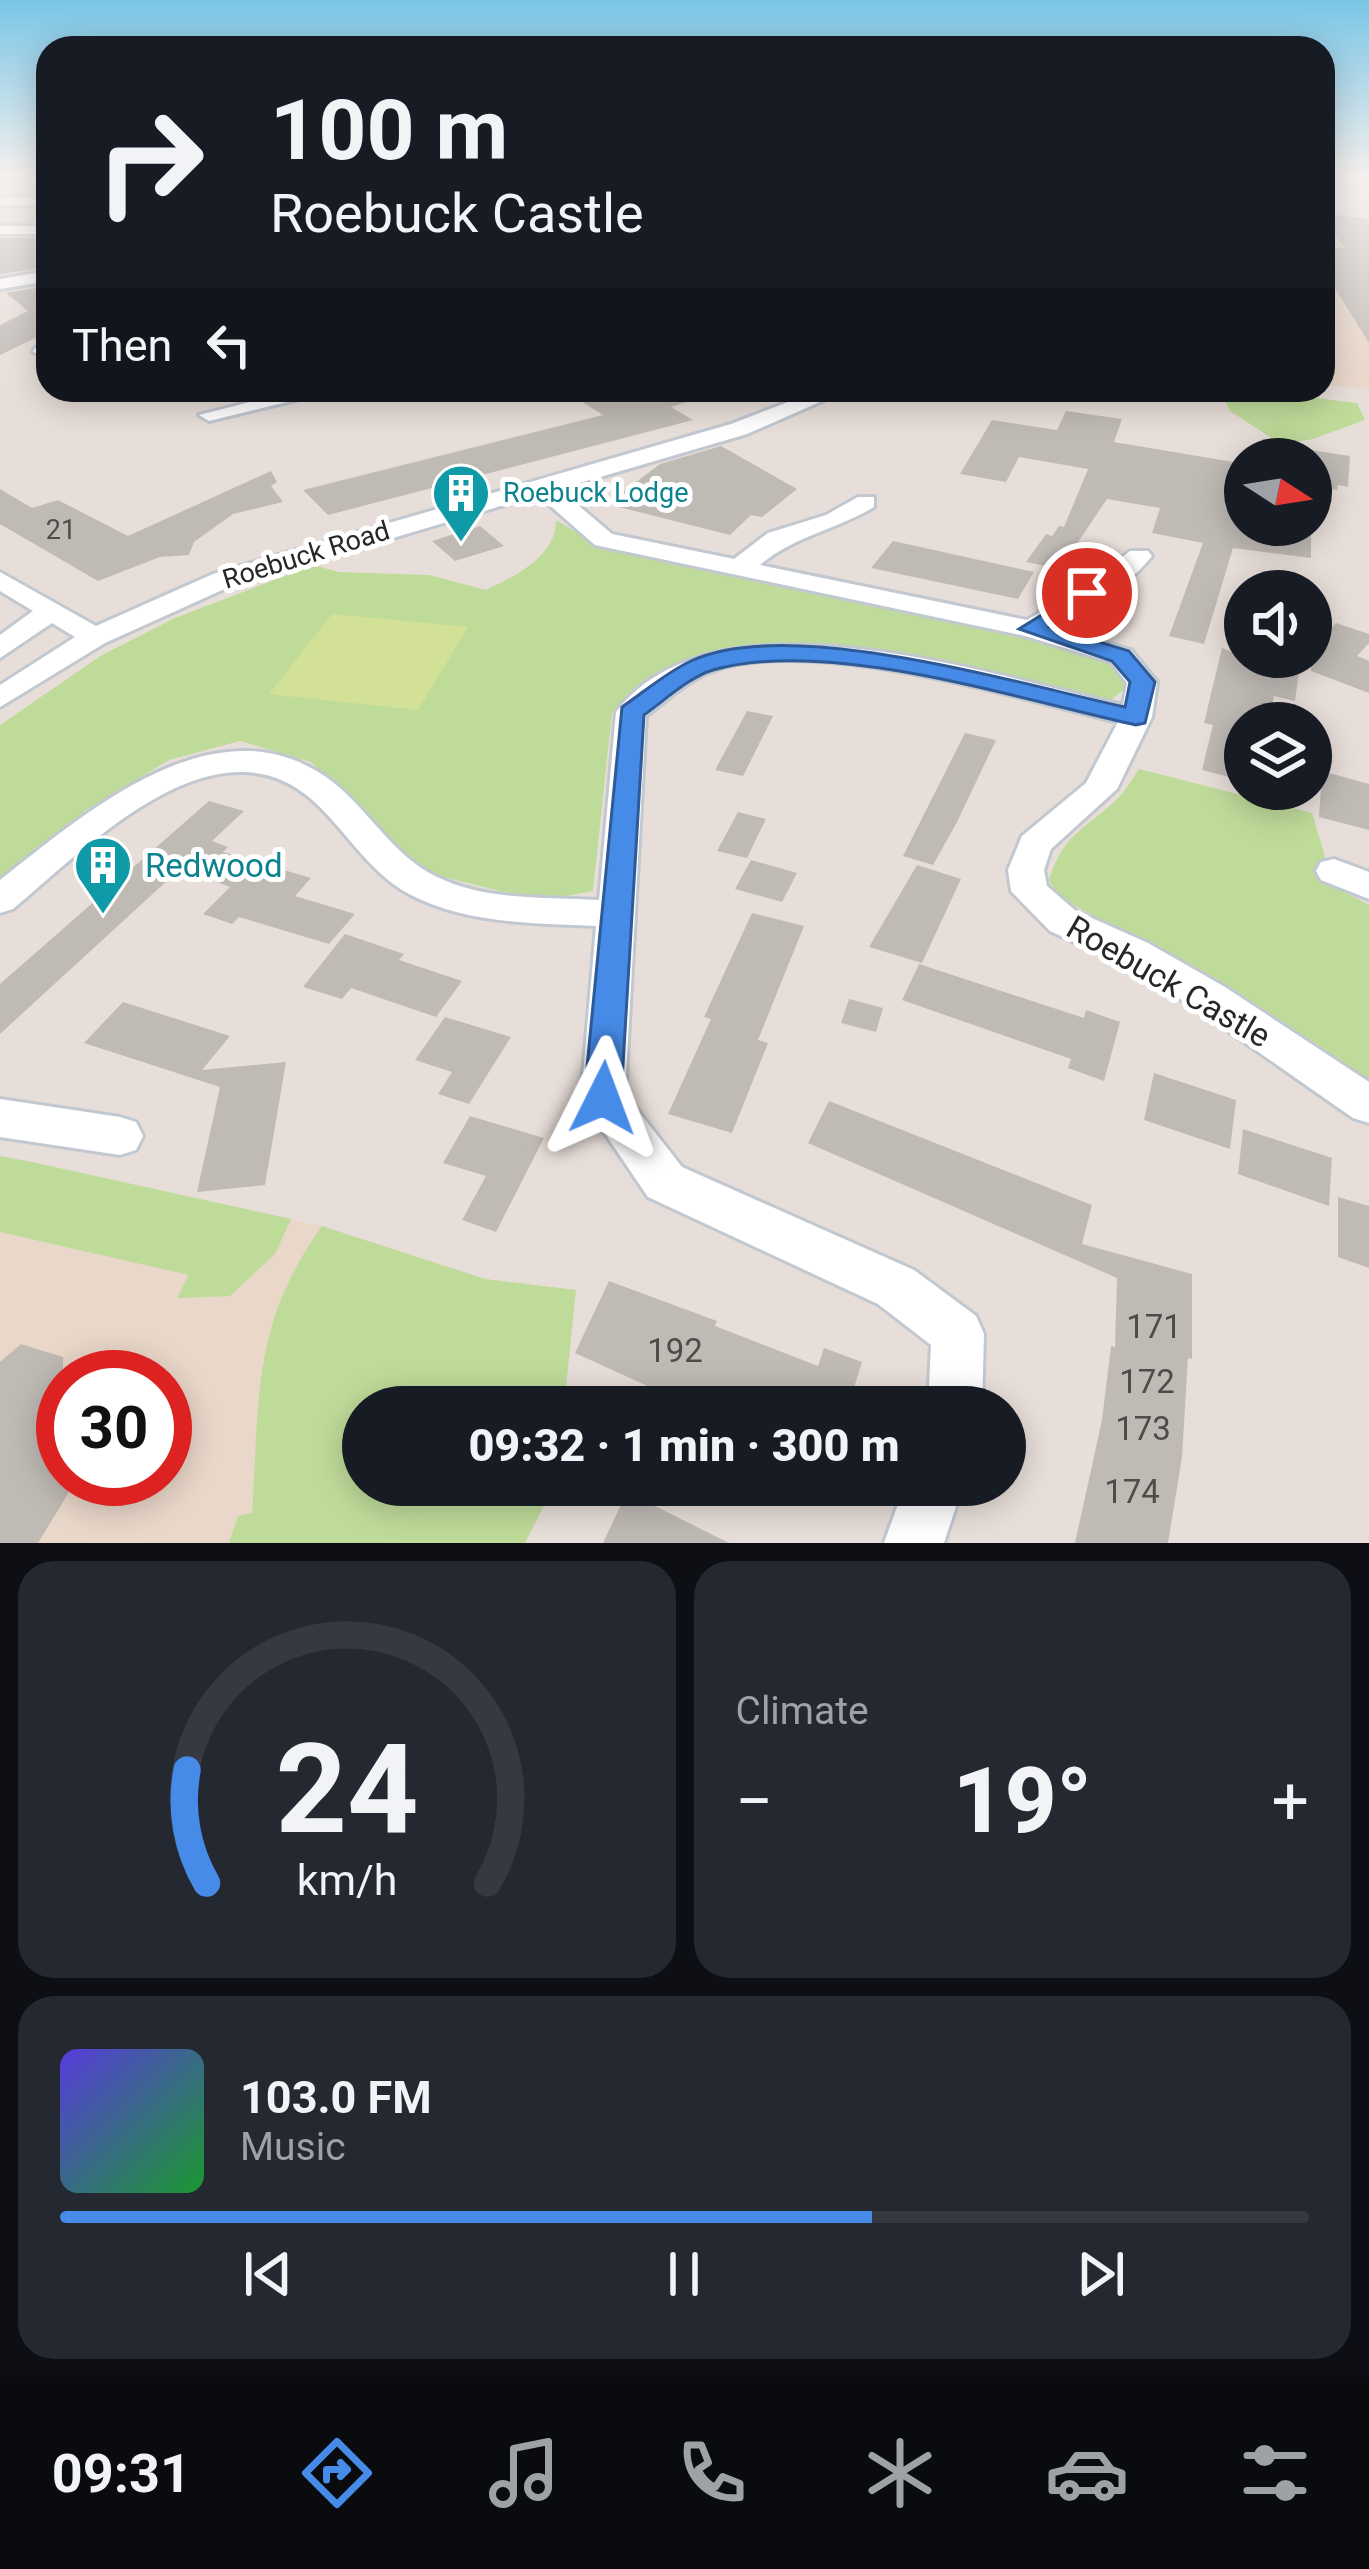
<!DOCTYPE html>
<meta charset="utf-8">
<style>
:root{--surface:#171b24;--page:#242831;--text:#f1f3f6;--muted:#9ea1a6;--line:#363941;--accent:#468be8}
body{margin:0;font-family:Roboto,sans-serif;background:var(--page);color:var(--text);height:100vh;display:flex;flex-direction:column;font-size:45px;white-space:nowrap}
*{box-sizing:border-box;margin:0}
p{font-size:39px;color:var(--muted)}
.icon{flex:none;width:66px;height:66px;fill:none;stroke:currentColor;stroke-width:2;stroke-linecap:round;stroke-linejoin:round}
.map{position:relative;height:1543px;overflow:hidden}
.details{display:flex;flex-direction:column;gap:18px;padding:18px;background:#0d0f14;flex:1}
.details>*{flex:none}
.guide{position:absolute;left:36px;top:36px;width:1299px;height:366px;border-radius:36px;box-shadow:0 6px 30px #0003;background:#171b24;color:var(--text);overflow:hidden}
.needle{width:78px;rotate:102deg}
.buttons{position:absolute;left:1224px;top:438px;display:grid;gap:24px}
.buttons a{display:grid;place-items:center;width:108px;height:108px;border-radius:50%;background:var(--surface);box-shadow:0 6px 30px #0003;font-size:60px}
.speed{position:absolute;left:36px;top:1350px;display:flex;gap:24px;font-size:60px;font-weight:700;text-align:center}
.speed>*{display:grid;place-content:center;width:156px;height:156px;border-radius:50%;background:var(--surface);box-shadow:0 6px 30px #0003;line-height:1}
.speed .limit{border:18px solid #d22;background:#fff;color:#111}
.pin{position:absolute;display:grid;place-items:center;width:102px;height:102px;color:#fff;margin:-51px;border:6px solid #fff;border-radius:50%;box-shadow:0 3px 12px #0007}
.me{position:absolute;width:132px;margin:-66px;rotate:3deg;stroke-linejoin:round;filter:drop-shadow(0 0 9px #0008)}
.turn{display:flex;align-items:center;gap:42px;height:252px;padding:0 36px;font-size:54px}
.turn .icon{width:156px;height:156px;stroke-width:2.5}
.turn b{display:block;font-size:84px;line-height:102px}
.then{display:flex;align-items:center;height:114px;padding:0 36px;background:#0003;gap:24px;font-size:45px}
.big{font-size:90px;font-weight:800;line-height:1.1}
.details .tile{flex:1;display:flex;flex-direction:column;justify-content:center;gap:18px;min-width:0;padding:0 42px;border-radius:36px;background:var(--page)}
.details .dial{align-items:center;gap:0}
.dial svg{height:312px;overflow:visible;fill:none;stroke:var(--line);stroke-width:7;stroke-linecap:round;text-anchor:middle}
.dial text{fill:var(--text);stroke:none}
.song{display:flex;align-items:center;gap:36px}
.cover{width:144px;height:144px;border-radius:18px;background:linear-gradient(135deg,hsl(250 70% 55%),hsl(130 70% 35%))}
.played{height:12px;border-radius:6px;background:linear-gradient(90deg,var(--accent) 65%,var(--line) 65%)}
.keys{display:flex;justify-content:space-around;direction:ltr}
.heat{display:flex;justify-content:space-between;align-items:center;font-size:66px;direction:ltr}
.details .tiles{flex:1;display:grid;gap:18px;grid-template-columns:1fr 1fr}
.tile:last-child{grid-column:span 2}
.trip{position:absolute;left:342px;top:1386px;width:684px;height:120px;border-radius:60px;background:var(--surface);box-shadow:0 6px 30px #0003;font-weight:800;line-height:120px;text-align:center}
.dock{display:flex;height:192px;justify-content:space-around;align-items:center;background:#090b0e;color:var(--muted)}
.dock .icon{width:84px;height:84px}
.dock .selected{color:var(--accent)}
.dock b{font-size:54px;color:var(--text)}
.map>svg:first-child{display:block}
.education{fill:#e9d7c9;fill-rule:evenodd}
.green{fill:#bfdb9a}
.pitch{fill:#d3e196}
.building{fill:#c0bab5}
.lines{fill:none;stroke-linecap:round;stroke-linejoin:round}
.minor-casing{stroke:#c2c8d0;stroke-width:6}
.minor{fill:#fff;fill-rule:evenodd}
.route{fill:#468be8;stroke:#2e5a97;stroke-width:3}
.labels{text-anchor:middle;stroke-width:10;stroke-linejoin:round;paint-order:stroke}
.far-culture-label{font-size:27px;fill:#0d838f;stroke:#fff;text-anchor:start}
.number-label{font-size:27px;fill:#4d4c4a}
.far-street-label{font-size:27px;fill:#272727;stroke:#fff}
.culture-label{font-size:33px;fill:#0d838f;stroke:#fff;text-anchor:start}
.street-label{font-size:33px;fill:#272727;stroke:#fff}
.near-number-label{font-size:33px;fill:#4d4c4a}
</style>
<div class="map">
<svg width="1369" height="1543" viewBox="0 0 1369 1543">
<rect width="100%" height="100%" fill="#e8ded9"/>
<g class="education">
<polygon points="1326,239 1369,244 1369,389 1323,385"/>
<path d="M0,1156l321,70 164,53 91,11 -12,117h-201v78h191l-29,58h-525zM63,1377h102v102h-102z"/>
</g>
<g class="green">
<polygon points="1275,393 1357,403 1365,420 1313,439 1281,444 1230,411 1225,401 1229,395"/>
<path d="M556,520l47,28 29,7 428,90 55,18 15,21 -20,17 -329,-57 -92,15 -77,54 -19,178 -53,10 -113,-28 -116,-111 -71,-21 -71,19 -83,50 -86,75v-160l102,-70 73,-37 138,-53 26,7 90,3 57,15c28,-14 70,-32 70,-70z"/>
<path d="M1139,769l173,44 13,43 -3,18 4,8 43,23v181l-188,-125 -123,-64 -9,-17c15,-48 35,-49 67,-80 9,-8 16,-21 23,-31z"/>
<polygon points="0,1156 32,1162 291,1219 275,1254 230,1296 177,1298 189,1275 0,1232"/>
<path d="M322,1226l163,53 91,11 -12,117h-201v78h191l-29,58h-296l9,-27 14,-3c8,-115 -1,-188 70,-287z"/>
</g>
<polygon class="pitch" points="332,614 468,627 418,710 269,694"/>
<g class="building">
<polygon points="1323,213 1369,219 1369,343 1323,269 1323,247 1345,248 1323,220"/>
<polygon points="0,238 48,238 48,267 0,274"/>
<polygon points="48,286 48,332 0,355 0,325 28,311 6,293"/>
<polygon points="623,390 704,390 705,396 671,407 693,420 328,515 303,490 603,415 579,400"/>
<polygon points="1066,411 1122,419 1114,442 1245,464 1245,525 1311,525 1311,558 1233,548 1204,644 1169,636 1203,543 1152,533 1160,508 1107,499 1060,569 1026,562 1046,534 1052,536 1059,526 1064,527 1088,469 1019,457 1006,482 960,474 992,420 1057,430"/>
<polygon points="721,446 797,489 762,517 751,515 730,535 607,504 660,464"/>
<polygon points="1311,450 1350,456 1348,487 1338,485 1337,490 1311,486"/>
<polygon points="271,471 277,482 271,486 283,502 233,514 194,542 189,555 160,557 98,581 0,524 0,489 32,508 58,500 128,536"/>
<polygon points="480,526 504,546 455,561 432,541"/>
<polygon points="893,541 1034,572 1018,599 871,568"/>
<polygon points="1336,623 1369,634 1369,643 1357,656 1369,661 1369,693 1311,671 1311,647"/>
<polygon points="1222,648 1245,657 1301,657 1295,701 1274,696 1271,710 1263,708 1261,721 1245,717 1245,781 1202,770 1213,725 1204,723"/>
<polygon points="747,711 773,716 743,776 715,770"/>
<polygon points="965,733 996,740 957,822 933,865 903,856"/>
<polygon points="1322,771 1369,784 1369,830 1319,817"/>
<polygon points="209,801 244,811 212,841 228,847 223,852 311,878 295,896 355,914 329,944 239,917 232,924 203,914 230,887 181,868 0,1034 0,984"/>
<polygon points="738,812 766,819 747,858 717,851"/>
<polygon points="751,860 797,873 782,902 735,889"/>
<polygon points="917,865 961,879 922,963 869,947"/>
<polygon points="752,913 804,926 758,1040 768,1043 732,1133 668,1114 711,1019 704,1017"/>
<polygon points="345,934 404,954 399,960 462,981 436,1017 351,988 342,999 303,987"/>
<polygon points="919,964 1084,1018 1086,1010 1120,1022 1104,1081 1068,1068 1071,1059 902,1000"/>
<polygon points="849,999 883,1008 876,1032 841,1023"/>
<polygon points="123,1002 230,1036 202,1070 286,1062 265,1185 197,1192 220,1087 84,1043"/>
<polygon points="445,1017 511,1037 469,1104 438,1094 452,1072 415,1060"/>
<polygon points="1154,1073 1236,1100 1230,1149 1144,1120"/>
<polygon points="829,1101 1092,1205 1082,1244 1192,1274 1192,1359 1188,1358 1182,1457 1168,1543 1075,1543 1102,1420 1111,1346 1115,1347 1117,1278 808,1143"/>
<polygon points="470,1116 544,1138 496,1232 462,1220 486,1176 443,1163"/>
<polygon points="1243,1129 1332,1158 1329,1206 1238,1174"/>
<polygon points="1338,1197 1369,1206 1369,1268 1338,1257"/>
<polygon points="609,1281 717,1321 715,1326 818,1366 824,1348 862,1362 848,1407 662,1407 667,1395 575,1353"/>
<polygon points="21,1344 63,1357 63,1479 77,1479 38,1543 0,1543 0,1362"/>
<polygon points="627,1492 729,1543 603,1543"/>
</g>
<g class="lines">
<defs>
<g id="minor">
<polygon points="48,197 48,205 0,206 0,198"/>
<rect x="0" y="226" width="48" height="8"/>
<polygon points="48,271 48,281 0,289 0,279"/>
<polygon points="48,345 48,357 33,352 35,348"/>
<polygon points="298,390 337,390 209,421 199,415"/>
<path d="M819,390h28l-100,44 -188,55 53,45 122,25 34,-26 58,-18 32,-18h16v10c-38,23 -80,29 -114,58l267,55 65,-39 38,-30h18l4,5c-25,32 -64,50 -98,71l77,23 26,32 -5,35 -35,72 -66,60 -7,21 3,16 29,25 72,32 77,44 144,95v41l-16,-5 -156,-109 -77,-46 -70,-32 -39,-40 -3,-21 14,-34 64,-53 32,-61c-102,-24 -315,-90 -411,-49 -22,10 -41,28 -61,43l-21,378 57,73 232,103 62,46 8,18 -2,73h-54l3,-62 -53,-41 -230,-107 -67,-99 15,-172c-63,-3 -130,-2 -187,-32 -42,-23 -64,-66 -99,-96 -97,-82 -224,50 -297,111l-13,4v-33c88,-69 221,-186 334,-97 36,29 59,72 101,93 50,25 110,21 164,24l17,-188c98,-129 375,-37 507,-7l4,-22 -16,-21 -86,-26 -430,-91 -57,-50 -307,91 -126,57 -105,64v-22l75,-48 -23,-14 -52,35v-23l33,-24 -33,-20v-19l96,54 117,-52 518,-150z"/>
<polygon points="1334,859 1369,872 1369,899 1321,880 1316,871 1321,862"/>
<polygon points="0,1099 120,1117 136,1122 143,1136 136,1150 120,1155 0,1137"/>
<polygon points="905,1485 963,1485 944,1543 884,1543"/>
</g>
</defs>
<use href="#minor" class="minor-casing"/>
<use href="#minor" class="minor"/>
</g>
<linearGradient id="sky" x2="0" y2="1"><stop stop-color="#79c5e6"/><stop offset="0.45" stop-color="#f5f0ee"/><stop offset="1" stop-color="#f5f0ee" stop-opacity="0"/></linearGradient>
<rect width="1369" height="390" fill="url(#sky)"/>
<path class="route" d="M1087,587l8,2v9l-45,29 79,24 26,31 -10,41 -9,2c-119,-26 -307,-88 -423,-55 -24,7 -49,31 -69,45l-23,383 -5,11 -13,4 -13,-4 -6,-11 38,-391c22,-15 45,-35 69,-46 99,-46 327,23 434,46l5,-25 -18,-21 -93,-32z"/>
<defs>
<symbol id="building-pin" viewBox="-11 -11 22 30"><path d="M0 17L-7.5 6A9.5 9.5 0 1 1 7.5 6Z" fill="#0f9aa8" stroke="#fff"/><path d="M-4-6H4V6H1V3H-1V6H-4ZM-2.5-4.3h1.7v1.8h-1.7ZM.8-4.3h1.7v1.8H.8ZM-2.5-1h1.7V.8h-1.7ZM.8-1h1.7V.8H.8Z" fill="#fff"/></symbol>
</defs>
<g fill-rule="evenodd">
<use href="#building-pin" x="428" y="460" width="66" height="90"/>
<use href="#building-pin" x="70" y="832" width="66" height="90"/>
</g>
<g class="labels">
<g class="far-culture-label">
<text x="503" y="502">Roebuck Lodge</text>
</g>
<g class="number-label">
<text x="61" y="539">21</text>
</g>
<g class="far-street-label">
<text transform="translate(306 555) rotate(-17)" y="9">Roebuck Road</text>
</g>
<g class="culture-label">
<text x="145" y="877">Redwood</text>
</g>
<g class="street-label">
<text transform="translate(1169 981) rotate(30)" y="12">Roebuck Castle</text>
</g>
<g class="near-number-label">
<text x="1154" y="1338">171</text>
<text x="675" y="1362">192</text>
<text x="1147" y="1393">172</text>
<text x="1143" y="1440">173</text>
<text x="1132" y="1503">174</text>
</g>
</g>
</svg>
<div class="buttons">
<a><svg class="needle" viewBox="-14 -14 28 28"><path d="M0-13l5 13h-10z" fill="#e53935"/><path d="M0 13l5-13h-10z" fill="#9ea1a6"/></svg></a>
<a><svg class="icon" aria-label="sound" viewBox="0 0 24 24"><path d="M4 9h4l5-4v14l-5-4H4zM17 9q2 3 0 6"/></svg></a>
<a><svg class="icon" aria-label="layers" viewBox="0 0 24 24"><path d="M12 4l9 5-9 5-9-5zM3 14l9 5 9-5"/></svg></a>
</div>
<div class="speed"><div class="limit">30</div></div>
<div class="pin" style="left:1087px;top:593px;background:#d93025"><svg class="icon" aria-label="arrive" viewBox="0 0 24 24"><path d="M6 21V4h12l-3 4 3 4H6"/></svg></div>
<svg class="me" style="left:603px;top:1098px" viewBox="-20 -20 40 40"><path d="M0-17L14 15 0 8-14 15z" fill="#468be8" stroke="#fff" stroke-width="4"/></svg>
<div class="trip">09:32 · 1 min · 300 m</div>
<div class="guide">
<div class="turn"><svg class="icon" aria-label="right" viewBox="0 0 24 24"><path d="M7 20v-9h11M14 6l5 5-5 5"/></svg><div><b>100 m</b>Roebuck Castle</div></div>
<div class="then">Then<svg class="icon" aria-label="left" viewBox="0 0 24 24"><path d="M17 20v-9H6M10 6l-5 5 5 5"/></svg></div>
</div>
</div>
<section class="details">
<div class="tiles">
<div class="tile dial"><svg viewBox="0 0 100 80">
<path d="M14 69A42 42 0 1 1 86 69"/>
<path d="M14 69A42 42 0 0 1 9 40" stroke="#468be8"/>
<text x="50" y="56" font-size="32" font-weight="700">24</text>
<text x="50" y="72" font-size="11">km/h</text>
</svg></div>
<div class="tile"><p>Climate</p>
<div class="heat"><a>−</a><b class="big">19°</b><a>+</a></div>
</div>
<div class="tile">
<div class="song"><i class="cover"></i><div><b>103.0 FM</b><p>Music</p></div></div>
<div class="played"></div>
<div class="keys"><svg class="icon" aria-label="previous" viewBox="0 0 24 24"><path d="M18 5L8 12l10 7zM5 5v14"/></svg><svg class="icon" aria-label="pause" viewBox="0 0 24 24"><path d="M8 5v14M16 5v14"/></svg><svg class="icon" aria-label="next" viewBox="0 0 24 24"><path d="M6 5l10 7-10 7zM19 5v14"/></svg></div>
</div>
</div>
</section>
<nav class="dock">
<b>09:31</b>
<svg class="icon selected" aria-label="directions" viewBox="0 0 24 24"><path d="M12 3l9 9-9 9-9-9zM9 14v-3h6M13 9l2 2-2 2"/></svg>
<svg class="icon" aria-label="music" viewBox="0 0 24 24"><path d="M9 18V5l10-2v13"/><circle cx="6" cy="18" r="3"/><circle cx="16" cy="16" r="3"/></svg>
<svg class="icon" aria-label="phone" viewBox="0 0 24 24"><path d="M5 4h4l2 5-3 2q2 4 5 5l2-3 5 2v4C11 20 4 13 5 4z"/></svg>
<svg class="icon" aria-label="climate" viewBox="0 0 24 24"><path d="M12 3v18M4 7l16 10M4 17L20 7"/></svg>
<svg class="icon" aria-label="car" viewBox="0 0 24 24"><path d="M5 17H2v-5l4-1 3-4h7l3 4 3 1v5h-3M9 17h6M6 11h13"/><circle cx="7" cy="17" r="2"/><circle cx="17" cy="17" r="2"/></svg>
<svg class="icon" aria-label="filters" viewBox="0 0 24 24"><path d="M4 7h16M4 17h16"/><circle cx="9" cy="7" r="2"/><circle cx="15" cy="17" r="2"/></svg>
</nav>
